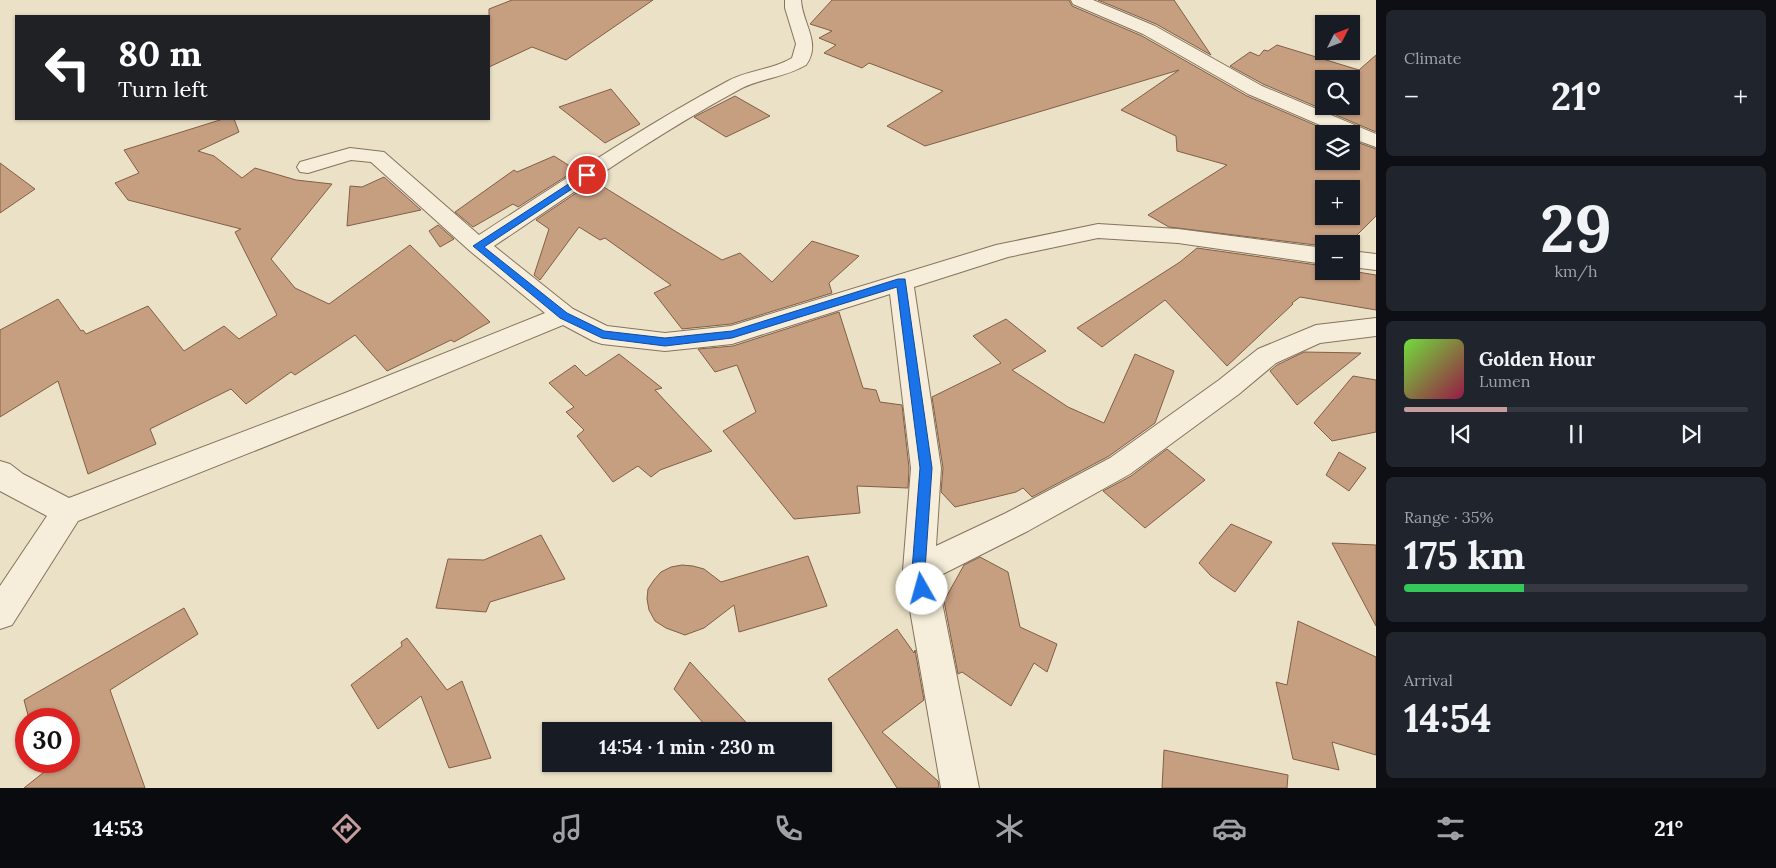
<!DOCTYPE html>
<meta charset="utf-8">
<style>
:root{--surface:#171b24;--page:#20242c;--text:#f1f3f6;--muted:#9ea1a6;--line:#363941;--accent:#c59d9e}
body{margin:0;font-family:Lora,serif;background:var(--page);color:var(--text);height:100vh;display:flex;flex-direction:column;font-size:19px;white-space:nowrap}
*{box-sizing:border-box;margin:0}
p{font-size:16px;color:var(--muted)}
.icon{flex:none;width:28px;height:28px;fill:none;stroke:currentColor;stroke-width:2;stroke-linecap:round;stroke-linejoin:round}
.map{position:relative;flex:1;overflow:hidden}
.side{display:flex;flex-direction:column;gap:10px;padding:10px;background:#0d0f14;width:400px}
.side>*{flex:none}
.hud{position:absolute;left:15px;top:15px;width:475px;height:105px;border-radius:0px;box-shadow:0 1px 4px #0004;background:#202124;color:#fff;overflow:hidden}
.needle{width:32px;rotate:48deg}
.tools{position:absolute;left:1315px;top:15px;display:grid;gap:10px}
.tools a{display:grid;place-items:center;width:45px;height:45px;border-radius:0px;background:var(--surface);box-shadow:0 1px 4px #0004;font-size:25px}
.speed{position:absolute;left:15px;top:708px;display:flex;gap:10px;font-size:25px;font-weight:700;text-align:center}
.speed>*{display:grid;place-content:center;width:65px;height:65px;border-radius:50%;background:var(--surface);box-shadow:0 1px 4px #0004;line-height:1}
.speed .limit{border:8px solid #d22;background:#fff;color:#111}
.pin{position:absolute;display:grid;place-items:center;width:42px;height:42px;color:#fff;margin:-21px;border:2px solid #fff;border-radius:50%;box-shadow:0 1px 5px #0007}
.me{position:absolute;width:55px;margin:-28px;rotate:353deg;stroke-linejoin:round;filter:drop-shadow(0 0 4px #0008)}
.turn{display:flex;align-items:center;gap:18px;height:105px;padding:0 20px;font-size:22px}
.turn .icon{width:65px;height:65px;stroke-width:2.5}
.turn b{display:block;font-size:35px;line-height:42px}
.big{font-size:38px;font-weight:700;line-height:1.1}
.side .card{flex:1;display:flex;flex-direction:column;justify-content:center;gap:8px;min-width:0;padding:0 18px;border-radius:8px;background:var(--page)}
.side .dial{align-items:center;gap:0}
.dial b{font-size:65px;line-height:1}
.song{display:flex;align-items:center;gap:15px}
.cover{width:60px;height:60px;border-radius:8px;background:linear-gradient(135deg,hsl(100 70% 55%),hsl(340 70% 35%))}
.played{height:5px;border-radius:2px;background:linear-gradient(90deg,var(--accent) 30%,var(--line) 30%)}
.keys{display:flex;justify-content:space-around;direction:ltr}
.heat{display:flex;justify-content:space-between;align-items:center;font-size:28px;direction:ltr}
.charge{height:8px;border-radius:4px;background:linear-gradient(90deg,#34c759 35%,var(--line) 0)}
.trip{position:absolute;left:542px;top:722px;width:290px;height:50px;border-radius:0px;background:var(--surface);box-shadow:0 1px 4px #0004;font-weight:700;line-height:50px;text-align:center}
.tabs{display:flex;height:80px;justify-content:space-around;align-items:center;background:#090b0e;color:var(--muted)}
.tabs .icon{width:35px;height:35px}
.tabs .active{color:var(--accent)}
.tabs b{font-size:22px;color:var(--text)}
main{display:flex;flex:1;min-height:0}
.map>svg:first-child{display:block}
.building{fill:#c69e80;stroke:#825f46;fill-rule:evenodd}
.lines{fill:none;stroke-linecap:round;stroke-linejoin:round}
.street-casing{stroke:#85735e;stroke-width:2}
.street{fill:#f6eeda;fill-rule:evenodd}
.route{fill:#1a73e8;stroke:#114b97}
</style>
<main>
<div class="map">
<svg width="1376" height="788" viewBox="0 0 1376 788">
<rect width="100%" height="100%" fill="#ebe1c7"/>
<g class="building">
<polygon points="512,0 653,0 566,60 532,47 489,67 489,9"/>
<path d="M832,0h237l3,6 70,30 105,60 89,38h-12v27h27v-21l25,9v67l-28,28h-24v2l-155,-19 -21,-12 79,-50 -50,-14 -1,-15 -55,-26 58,-40 -254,76 -38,-20 56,-35 -74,-28 -7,5 -38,-15 12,-8 -17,-7 13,-7 -22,-7zM1324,189h27v27h-27z"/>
<polygon points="1098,0 1174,0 1211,55 1156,24"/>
<path d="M1277,45l82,25 17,-15v77l-113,-48 -33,-18 20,-14 9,4 5,-6 4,1zM1324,79h27v27h-27z"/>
<polygon points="611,89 640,124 605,143 559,107"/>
<polygon points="735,96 770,116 726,137 694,117"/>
<polygon points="223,119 234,119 239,132 198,151 214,156 242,178 255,168 296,180 332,184 271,259 295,288 329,304 410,245 490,322 454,342 451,340 387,371 355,335 295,375 291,372 246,404 231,389 150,429 156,444 88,474 58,381 0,417 0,330 58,299 81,331 83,330 86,334 148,306 184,351 224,326 239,339 277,315 235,232 241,229 128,200 115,183 139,173 124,150"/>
<polygon points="554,156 576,170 518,207 513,204 473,227 455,212 514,170 517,172"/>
<polygon points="0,163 35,189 0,213"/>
<polygon points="384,177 421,210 347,226 350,186 362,187"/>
<polygon points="594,181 722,260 740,253 772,282 812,241 859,256 829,283 832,293 731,324 682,329 654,293 671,285 605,238 600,240 579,227 540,280 534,275 549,229 536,220"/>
<polygon points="438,225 454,239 440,247 429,231"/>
<polygon points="1197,248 1324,266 1324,271 1351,271 1376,275 1376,310 1300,297 1292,303 1293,304 1227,366 1165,300 1102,347 1077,328 1180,262"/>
<polygon points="839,312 863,388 876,390 880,402 902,405 909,468 908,488 857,486 860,513 794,519 723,431 756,412 737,365 715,372 698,349 733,346"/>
<polygon points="1006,319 1046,351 1012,370 1068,407 1104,423 1135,354 1174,371 1155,423 1109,456 1032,497 1023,488 1016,492 955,507 941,492 943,468 932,397 1001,363 973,336"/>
<polygon points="1304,352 1361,353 1297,405 1270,371 1277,365"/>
<polygon points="619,354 662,388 655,390 712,451 660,470 651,477 638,466 613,482 577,436 584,430 566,412 574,407 549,383 575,365 586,376"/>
<polygon points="1353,376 1376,380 1376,432 1332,441 1314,423"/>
<polygon points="1167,449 1205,480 1145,528 1103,491 1131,476"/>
<polygon points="1339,452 1366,468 1349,491 1326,475"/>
<polygon points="1231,524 1272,542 1235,592 1211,576 1199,563"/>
<polygon points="541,535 565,579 490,602 486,612 436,608 448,559 484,560"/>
<polygon points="1332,543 1376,545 1376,626"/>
<polygon points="808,556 827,606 739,632 734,605 704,628 685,635 666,628 655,621 649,610 647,599 648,589 654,580 661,572 671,567 682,565 693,566 704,569 721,582"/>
<polygon points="980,557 1008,572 1020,627 1057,644 1047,672 1034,663 1011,706 962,672 958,674 944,601 964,565"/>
<polygon points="184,608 198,634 110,690 145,788 24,788 58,761 69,761 69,719 29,719 24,700"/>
<polygon points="1298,621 1376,657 1376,755 1332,742 1339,770 1293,759 1276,682 1287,685"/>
<polygon points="897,629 914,653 915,650 924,700 882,732 938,781 939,788 897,788 828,679"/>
<polygon points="407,638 447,690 462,681 491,758 449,768 421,696 378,729 351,685 402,646 401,642"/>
<polygon points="690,662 754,731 710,731 674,689"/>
<polygon points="1164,750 1288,775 1287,788 1162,788"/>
</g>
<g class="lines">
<defs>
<g id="street">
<path d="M785,0h16c1,23 21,43 5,65 -20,12 -43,13 -64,23 -86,46 -167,104 -248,158l79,63 34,17 58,7 66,-7 265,-81 102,-21 80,5 146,19v16l-146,-21 -80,-5 -90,19 -94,30 27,181 -5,78 70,-33 104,-55 109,-78 39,-31 58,-24 60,-7v18l-56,7 -44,20 -37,31 -109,80 -102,57 -91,46 42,211h-38l-38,-218 8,-102 -21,-174 -158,50 -67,7 -63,-7 -9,-3 -30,-16 -198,82 -287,114 -66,104 -12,4v-43l47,-70 -47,-25v-30l10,3 13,10 46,24 276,-105 200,-80 -75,-62 -99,-89 -20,-2 -43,13 -8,-1 -3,-5 3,-5 50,-14 34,4 95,83c82,-53 163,-108 249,-154 20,-11 44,-11 64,-23l4,-14 -11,-36z"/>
<polygon points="1071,0 1093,0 1155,26 1262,86 1376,134 1376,147 1351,138 1351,134 1341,134 1248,94 1143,34 1073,4"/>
<polygon points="1351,251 1376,254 1376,270 1351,267"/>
</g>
</defs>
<use href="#street" class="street-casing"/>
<use href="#street" class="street"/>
</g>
<polygon class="route" points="587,172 590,173 590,177 484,247 567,313 604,331 665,338 732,331 898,279 905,279 932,468 925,570 929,589 927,594 922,596 918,594 912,570 920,468 897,287 732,338 665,346 602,338 560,318 473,246"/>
</svg>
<div class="tools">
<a><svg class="needle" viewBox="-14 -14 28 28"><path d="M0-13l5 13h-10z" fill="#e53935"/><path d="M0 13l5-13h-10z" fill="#9ea1a6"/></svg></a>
<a><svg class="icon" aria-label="search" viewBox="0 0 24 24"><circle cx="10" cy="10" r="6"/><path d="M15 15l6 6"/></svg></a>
<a><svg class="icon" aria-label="layers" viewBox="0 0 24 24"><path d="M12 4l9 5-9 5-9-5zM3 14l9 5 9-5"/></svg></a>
<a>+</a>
<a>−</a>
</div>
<div class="speed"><div class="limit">30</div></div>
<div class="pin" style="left:587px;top:175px;background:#d93025"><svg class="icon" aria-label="arrive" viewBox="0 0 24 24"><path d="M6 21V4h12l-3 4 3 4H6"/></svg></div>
<svg class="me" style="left:922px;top:589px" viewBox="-20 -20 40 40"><circle r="19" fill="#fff"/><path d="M0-13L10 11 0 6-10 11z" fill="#1a73e8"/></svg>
<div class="trip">14:54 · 1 min · 230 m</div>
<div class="hud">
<div class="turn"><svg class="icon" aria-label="left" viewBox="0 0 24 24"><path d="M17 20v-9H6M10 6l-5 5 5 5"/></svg><div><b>80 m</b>Turn left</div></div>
</div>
</div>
<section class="side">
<div class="card"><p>Climate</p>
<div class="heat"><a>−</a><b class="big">21°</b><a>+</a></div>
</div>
<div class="card dial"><b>29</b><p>km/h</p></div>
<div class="card">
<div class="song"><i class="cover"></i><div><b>Golden Hour</b><p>Lumen</p></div></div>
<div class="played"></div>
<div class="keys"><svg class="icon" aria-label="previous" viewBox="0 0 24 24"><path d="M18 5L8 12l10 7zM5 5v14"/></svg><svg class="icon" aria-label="pause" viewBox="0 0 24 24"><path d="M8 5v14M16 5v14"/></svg><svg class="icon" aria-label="next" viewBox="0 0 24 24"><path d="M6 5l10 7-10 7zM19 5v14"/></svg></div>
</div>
<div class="card"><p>Range · 35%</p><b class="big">175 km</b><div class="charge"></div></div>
<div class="card"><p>Arrival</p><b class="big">14:54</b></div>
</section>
</main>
<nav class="tabs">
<b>14:53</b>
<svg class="icon active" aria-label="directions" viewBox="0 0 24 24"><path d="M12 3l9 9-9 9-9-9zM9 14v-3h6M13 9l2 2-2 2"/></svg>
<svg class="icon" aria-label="music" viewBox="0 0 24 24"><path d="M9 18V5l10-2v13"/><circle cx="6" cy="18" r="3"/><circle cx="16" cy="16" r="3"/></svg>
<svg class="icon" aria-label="phone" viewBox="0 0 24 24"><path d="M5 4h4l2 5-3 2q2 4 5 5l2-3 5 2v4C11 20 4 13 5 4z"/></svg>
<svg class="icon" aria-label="climate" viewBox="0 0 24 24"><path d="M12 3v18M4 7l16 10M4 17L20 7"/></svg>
<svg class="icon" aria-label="car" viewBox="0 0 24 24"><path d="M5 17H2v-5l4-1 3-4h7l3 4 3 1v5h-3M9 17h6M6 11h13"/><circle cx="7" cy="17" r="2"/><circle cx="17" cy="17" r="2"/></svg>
<svg class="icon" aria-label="filters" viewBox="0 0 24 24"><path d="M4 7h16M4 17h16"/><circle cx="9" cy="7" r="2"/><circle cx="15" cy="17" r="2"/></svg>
<b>21°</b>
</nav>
